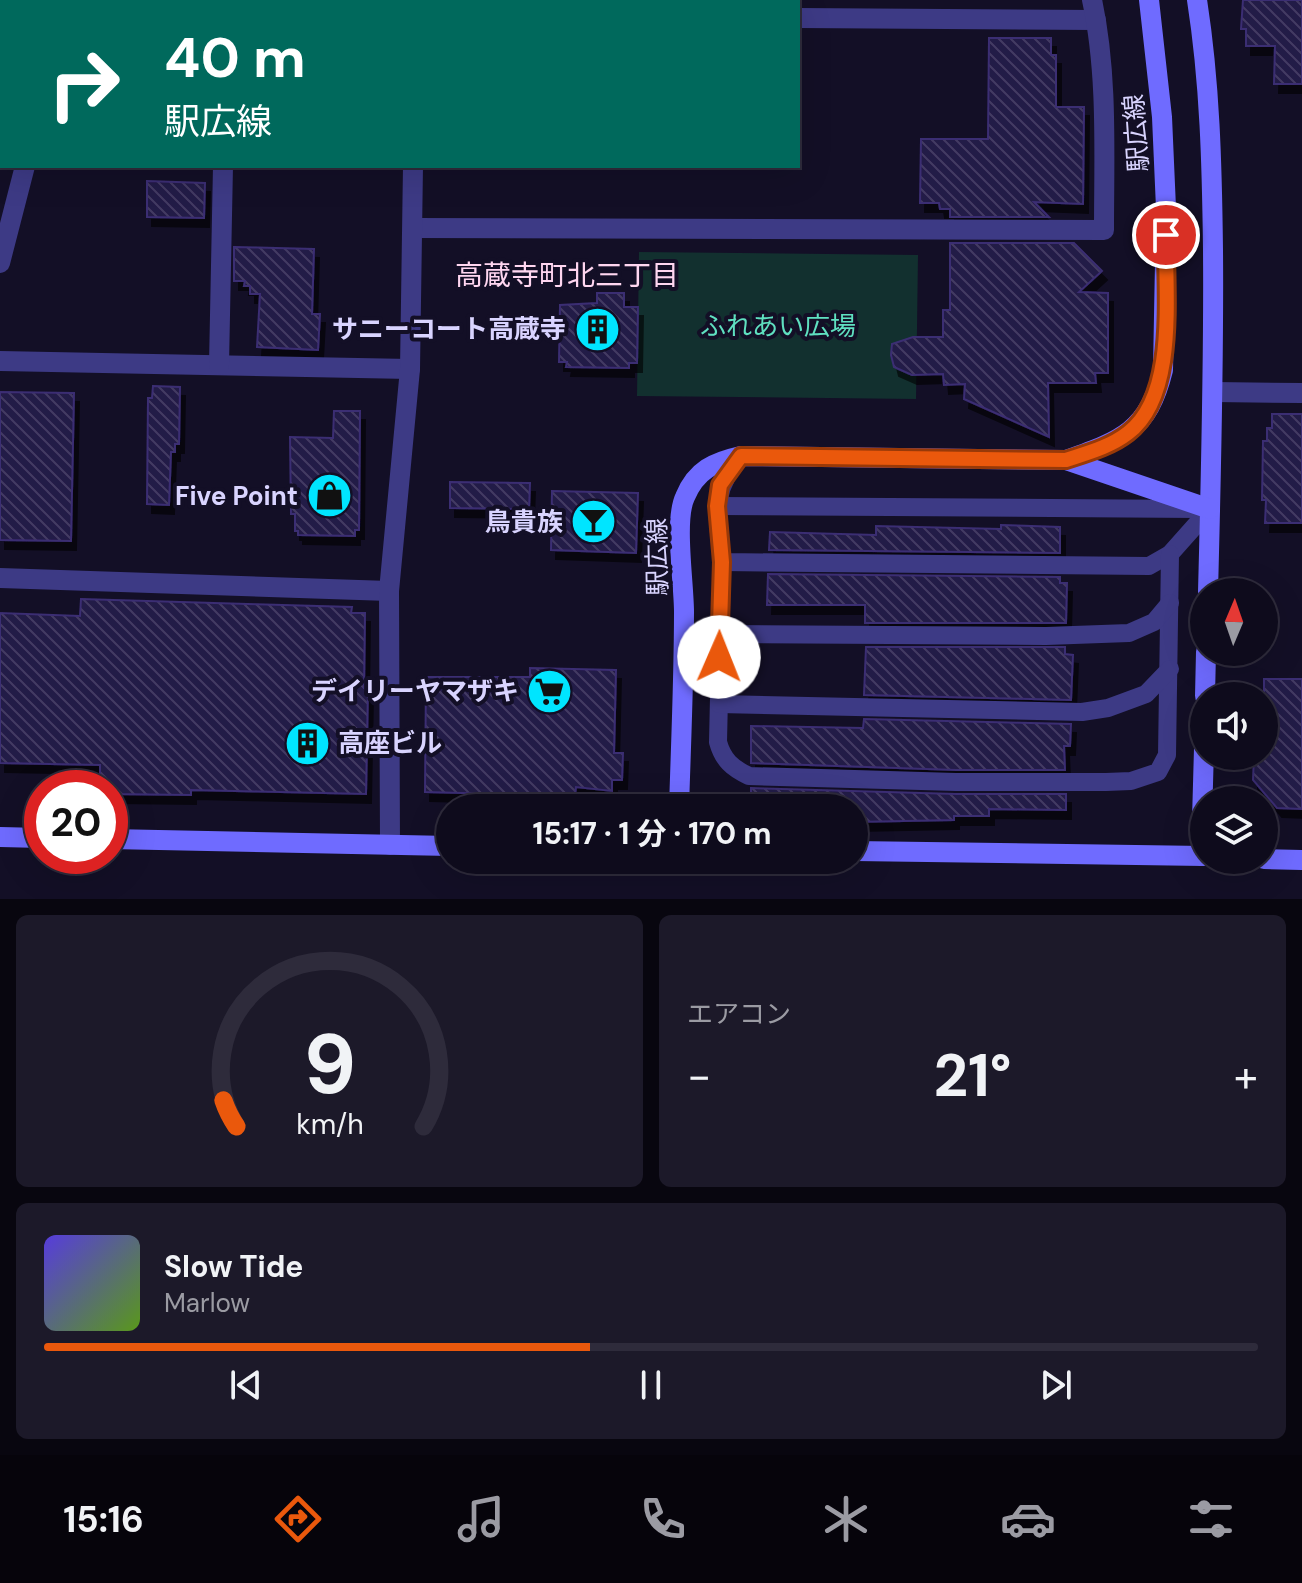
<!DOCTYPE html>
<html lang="ja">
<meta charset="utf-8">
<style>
:root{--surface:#0e0b1c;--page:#1c1929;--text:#f1f3f6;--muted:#9b9ba3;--line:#2e2b3b;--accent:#ea580c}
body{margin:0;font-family:"DM Sans","Noto Sans JP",sans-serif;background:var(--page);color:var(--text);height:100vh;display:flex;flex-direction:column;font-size:30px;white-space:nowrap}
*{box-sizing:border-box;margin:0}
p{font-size:26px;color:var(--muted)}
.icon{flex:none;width:44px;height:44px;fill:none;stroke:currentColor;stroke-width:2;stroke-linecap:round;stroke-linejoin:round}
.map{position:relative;height:899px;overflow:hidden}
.sheet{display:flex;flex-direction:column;gap:16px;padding:16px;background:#08060f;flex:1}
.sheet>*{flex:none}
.hud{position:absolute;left:0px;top:0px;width:800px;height:168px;box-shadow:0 8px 32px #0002,0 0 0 2px var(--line);background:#00695c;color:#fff;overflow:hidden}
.needle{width:52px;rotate:2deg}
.tools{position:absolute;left:1190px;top:578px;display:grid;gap:16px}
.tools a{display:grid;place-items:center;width:88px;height:88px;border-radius:50%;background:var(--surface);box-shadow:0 8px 32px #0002,0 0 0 2px var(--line);font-size:40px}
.speed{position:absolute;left:24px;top:770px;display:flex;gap:16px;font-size:40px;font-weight:700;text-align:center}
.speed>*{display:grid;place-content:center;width:104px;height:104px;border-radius:50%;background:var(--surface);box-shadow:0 8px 32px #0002,0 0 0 2px var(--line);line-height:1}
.speed .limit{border:12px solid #d22;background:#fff;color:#111}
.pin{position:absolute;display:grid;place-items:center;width:68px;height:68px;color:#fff;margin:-34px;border:4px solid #fff;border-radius:50%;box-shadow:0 2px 8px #0007}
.me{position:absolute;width:88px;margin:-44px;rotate:1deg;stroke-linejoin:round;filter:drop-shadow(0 0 6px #0008)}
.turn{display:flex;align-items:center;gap:28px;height:168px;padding:0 32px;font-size:36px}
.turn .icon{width:104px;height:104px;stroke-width:2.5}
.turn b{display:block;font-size:56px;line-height:68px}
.big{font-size:60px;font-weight:700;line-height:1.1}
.sheet .card{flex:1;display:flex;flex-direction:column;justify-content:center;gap:12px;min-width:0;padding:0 28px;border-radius:12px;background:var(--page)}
.sheet .dial{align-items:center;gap:0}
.dial svg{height:208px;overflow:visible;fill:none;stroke:var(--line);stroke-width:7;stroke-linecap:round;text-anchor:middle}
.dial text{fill:var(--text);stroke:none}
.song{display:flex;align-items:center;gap:24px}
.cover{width:96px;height:96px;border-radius:12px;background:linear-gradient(135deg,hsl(250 70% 55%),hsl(90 70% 35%))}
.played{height:8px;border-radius:4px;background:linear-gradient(90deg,var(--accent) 45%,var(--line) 45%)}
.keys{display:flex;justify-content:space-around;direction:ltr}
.heat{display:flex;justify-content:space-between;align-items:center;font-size:44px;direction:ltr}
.sheet .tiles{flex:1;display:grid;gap:16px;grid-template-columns:1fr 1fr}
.card:last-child{grid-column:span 2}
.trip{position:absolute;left:436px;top:794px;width:432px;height:80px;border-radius:40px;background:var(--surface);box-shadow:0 8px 32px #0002,0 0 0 2px var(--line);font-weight:700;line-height:80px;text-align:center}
.dock{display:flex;height:128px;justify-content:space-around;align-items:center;background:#06040b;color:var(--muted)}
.dock .icon{width:56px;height:56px}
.dock .active{color:var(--accent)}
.dock b{font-size:36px;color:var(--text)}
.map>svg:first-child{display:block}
.park{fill:#12302f}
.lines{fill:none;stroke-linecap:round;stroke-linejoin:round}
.stream{stroke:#0a1f44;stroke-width:10}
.building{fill:url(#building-back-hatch);stroke:#3b2d73;stroke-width:2;filter:url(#shadow)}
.lane{stroke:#3d3a85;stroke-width:18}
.street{stroke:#3d3a85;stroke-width:20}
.secondary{stroke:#6f6bff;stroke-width:20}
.route-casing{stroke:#983908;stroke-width:20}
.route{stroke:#ea580c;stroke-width:14}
.labels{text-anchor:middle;stroke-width:8;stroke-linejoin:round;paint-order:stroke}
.street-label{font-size:26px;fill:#d9d4ff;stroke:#130f26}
.park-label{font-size:26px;fill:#5fe0c0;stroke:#130f26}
.poi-label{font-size:26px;font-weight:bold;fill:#d9d4ff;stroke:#130f26;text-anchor:end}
.neighbourhood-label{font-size:28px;fill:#ffd6f0;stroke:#130f26}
</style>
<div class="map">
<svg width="1302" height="899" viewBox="0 0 1302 899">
<defs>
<pattern id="building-back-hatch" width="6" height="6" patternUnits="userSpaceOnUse" patternTransform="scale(2)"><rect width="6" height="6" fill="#241b47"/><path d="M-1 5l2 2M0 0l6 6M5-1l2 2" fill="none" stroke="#433b63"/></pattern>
<filter id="shadow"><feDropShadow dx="5" dy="9" stdDeviation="0" flood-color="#0009"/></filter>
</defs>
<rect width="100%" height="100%" fill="#130f26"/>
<polygon class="park" points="639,252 918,255 916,399 637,396"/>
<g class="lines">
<g class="stream">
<polyline points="23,0 23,2"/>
<polyline points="0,130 2,122"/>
</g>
</g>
<g class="building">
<polygon points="1243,0 1302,0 1302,84 1274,84 1275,46 1246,46 1246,29 1241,29"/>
<polygon points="989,38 1051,38 1051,55 1056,55 1056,107 1084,107 1083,204 1034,202 1049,217 950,217 950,209 940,209 939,203 920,203 921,139 988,139"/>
<polygon points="147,181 205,183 204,218 147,217"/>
<polygon points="950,243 1074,243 1102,271 1079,292 1108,293 1108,373 1095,373 1096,383 1048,383 1049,437 964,399 965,384 944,385 943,374 912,375 894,367 891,355 892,344 913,337 943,337 943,310 950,310"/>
<polygon points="234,247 314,249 312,314 320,314 318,350 257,347 260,294 250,294 250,286 244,286 245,281 234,281"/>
<polygon points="597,293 624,293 624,307 638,307 637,363 629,363 629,368 566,367 567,362 559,362 560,305 597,303"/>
<polygon points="153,386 180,387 179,444 175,444 175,452 171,452 169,505 147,504 148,398 152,398"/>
<polygon points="0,392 74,393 71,541 0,540"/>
<polygon points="334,411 360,411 359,530 355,530 355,536 298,535 298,531 295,531 295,514 291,514 290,437 333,438"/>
<polygon points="1272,414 1302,414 1302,523 1265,523 1266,500 1262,500 1263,441 1267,441 1267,428 1272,428"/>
<polygon points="450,482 530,483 529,509 450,508"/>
<polygon points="552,491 638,493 636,553 551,550"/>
<polygon points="1001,525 1060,527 1060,553 769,550 770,532 876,535 876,526 1001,529"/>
<polygon points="768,574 1060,577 1060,583 1067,583 1066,623 865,623 865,605 767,605"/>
<polygon points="81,599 352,607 351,613 365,613 364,688 368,688 366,794 191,790 191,795 110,794 110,788 100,788 100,765 0,763 0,613 80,616"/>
<polygon points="866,647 1065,647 1065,654 1073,655 1071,700 864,695"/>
<polygon points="530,668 616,670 614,753 623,753 622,780 612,780 612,791 576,787 575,796 425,792 426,677 530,677"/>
<polygon points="1264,679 1302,679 1302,809 1277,808 1253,780 1254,756 1264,756"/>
<polygon points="864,719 1071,724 1070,746 1064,746 1065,770 956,770 751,763 751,726 863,728"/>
<polygon points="751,788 956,794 1066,794 1066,810 989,809 989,816 954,816 954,820 854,822 854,808 751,808"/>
</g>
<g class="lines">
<g class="lane">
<path d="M741,456c-32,38 -23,60 -19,106l427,4 21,-12 40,-45"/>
<polyline points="717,506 1199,509"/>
<path d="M722,562l-4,180c5,18 14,26 31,34l207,6h150l25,-1 27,-9 9,-17 3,-201"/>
<polyline points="720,634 1046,636 1129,633 1154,622 1170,603"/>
<polyline points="719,704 1082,712 1108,708 1146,694 1170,669"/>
</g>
<g class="street">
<polyline points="65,2 65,0"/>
<polyline points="414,2 414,0"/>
<polyline points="0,13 2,13"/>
<polyline points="798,18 1096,20"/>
<path d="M413,228l691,2c0,-76 4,-156 -12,-230"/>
<polyline points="0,263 25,166"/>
<polyline points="0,361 410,369"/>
<polyline points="219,365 223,166"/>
<polyline points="1214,392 1302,393"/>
<polyline points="0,578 389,591"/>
<polyline points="390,845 389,591 410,369 413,166"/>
</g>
<g class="secondary">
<path d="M1197,0c13,83 15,166 16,250 1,114 -2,228 -5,342"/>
<polyline points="1066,460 1210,509"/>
<polyline points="1205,696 1206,652"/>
<path d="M679,808c2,-65 5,-131 5,-196 0,-29 -10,-92 1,-115 11,-27 29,-35 56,-41l325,4c56,-20 82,-29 97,-90l3,-162 -4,-91 -13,-117"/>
<polyline points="0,837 42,838"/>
<polyline points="110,839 450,846"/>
<polyline points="854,851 1204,856"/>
<polyline points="1201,856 1204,748"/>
<polyline points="1264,859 1302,860"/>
</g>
</g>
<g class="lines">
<defs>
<path id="route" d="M719,657l3,-95 -5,-56 3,-21 21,-29 325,4c21,-7 44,-13 62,-27 50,-38 37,-140 38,-198"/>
</defs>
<use href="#route" class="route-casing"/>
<use href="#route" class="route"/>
</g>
<defs>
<symbol id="building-disc" viewBox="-11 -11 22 22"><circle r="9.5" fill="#00e5ff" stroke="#130f26"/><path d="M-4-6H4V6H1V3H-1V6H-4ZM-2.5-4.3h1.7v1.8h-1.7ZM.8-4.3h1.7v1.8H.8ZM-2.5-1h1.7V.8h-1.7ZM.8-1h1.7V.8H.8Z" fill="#111"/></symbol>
<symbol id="shop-disc" viewBox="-11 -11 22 22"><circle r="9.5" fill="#00e5ff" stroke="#130f26"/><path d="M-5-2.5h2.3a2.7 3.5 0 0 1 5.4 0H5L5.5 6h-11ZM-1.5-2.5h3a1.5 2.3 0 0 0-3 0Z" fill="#111"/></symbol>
<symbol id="bar-disc" viewBox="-11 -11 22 22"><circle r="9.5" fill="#00e5ff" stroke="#130f26"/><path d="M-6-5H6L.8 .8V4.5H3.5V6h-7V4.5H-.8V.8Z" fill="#111"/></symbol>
<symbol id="supermarket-disc" viewBox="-11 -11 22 22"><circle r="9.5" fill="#00e5ff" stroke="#130f26"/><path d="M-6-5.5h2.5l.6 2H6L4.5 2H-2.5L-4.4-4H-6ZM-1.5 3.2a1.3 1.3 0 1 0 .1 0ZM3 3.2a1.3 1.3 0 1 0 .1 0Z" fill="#111"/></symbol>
</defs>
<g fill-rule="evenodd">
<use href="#building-disc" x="572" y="304" width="51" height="51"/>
<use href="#shop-disc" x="304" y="470" width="51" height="51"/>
<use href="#bar-disc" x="568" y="496" width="51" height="51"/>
<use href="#supermarket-disc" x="524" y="666" width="51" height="51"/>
<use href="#building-disc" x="282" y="718" width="51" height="51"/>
</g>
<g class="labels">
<g class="street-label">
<text transform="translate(1136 133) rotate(-94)" y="9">駅広線</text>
<text transform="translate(657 557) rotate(-91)" y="9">駅広線</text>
</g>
<g class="park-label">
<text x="778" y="335">ふれあい広場</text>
</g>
<g class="poi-label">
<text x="566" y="338">サニーコート高蔵寺</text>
<text x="298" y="505">Five Point</text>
<text x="563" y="531">鳥貴族</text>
<text x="519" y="700">デイリーヤマザキ</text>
<text x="338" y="752" text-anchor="start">高座ビル</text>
</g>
<g class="neighbourhood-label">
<text x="567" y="285">高蔵寺町北三丁目</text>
</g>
</g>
</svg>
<div class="tools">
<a><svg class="needle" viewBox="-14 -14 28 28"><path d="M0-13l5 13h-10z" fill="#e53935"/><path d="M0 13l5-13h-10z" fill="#9b9ba3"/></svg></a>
<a><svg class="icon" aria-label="sound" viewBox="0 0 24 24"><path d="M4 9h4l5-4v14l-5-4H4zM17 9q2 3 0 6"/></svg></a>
<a><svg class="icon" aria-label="layers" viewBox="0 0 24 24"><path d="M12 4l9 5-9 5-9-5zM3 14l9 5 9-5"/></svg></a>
</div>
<div class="speed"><div class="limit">20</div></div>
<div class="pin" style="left:1166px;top:235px;background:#d93025"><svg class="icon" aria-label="arrive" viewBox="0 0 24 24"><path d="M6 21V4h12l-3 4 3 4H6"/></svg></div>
<svg class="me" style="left:719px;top:657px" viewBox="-20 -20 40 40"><circle r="19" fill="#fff"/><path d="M0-13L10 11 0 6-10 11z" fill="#ea580c"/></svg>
<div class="trip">15:17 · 1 分 · 170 m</div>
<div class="hud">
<div class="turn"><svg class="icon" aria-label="right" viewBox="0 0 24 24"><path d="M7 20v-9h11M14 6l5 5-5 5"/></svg><div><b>40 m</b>駅広線</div></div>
</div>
</div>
<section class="sheet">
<div class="tiles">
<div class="card dial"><svg viewBox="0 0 100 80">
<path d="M14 69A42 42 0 1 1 86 69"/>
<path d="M14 69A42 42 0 0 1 9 59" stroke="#ea580c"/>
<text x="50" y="56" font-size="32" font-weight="700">9</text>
<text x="50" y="72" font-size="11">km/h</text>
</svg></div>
<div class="card"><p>エアコン</p>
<div class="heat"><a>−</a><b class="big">21°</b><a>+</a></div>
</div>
<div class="card">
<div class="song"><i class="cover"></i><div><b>Slow Tide</b><p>Marlow</p></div></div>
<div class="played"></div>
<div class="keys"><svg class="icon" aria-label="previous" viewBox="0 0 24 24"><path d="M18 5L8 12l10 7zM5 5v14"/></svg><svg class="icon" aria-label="pause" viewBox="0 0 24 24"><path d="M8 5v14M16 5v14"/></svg><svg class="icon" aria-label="next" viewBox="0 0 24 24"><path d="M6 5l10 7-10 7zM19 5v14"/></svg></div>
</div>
</div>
</section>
<nav class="dock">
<b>15:16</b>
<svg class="icon active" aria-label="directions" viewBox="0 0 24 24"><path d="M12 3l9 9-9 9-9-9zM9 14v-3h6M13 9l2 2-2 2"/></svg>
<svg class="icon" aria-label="music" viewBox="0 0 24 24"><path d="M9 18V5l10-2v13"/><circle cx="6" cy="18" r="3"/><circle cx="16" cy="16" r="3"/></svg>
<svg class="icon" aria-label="phone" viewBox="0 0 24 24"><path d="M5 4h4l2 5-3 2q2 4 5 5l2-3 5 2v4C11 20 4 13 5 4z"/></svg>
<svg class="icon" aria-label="climate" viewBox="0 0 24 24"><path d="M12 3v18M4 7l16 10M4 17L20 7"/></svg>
<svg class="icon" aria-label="car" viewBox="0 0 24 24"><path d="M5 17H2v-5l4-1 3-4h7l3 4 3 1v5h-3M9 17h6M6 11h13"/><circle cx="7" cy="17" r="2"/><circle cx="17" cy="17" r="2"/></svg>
<svg class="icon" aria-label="filters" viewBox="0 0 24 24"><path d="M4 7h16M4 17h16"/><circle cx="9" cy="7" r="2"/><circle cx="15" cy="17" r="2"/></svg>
</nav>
